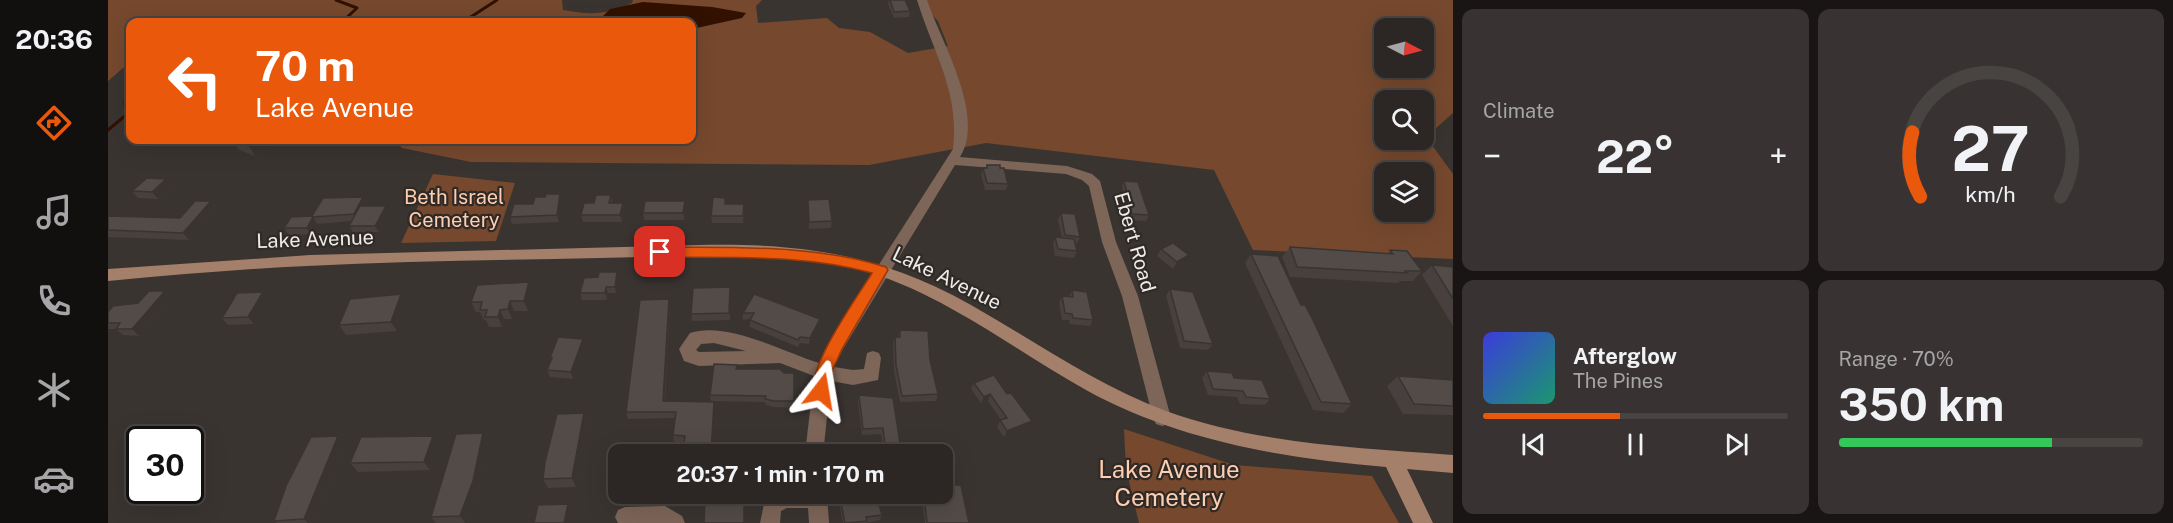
<!DOCTYPE html>
<meta charset="utf-8">
<style>
:root{--surface:#2c2725;--page:#383332;--text:#f1f3f6;--muted:#a6a5a7;--line:#484442;--accent:#ea580c}
body{margin:0;font-family:"Public Sans",sans-serif;background:var(--page);color:var(--text);height:100vh;display:flex;flex-direction:column;font-size:22px;white-space:nowrap}
*{box-sizing:border-box;margin:0}
p{font-size:20px;color:var(--muted)}
.icon{flex:none;width:33px;height:33px;fill:none;stroke:currentColor;stroke-width:2;stroke-linecap:round;stroke-linejoin:round}
.map{position:relative;flex:1;overflow:hidden}
.details{display:flex;flex-direction:column;gap:9px;padding:9px;background:#181514;width:720px}
.details>*{flex:none}
.top-card{position:absolute;left:18px;top:18px;width:570px;height:126px;border-radius:12px;box-shadow:0 6px 24px #0002,0 0 0 2px var(--line);background:#ea580c;color:#fff;overflow:hidden}
.needle{width:39px;rotate:96deg}
.tools{position:absolute;left:1266px;top:18px;display:grid;gap:12px}
.tools a{display:grid;place-items:center;width:60px;height:60px;border-radius:12px;background:var(--surface);box-shadow:0 6px 24px #0002,0 0 0 2px var(--line);font-size:30px}
.speed{position:absolute;left:18px;top:426px;display:flex;gap:12px;font-size:30px;font-weight:700;text-align:center}
.speed>*{display:grid;place-content:center;width:78px;height:78px;border-radius:50%;background:var(--surface);box-shadow:0 6px 24px #0002,0 0 0 2px var(--line);line-height:1}
.speed .limit{border:3px solid #111;border-radius:9px;background:#fff;color:#111}
.pin{position:absolute;display:grid;place-items:center;width:51px;height:51px;color:#fff;margin:-26px;border-radius:12px;box-shadow:0 3px 9px #0006}
.me{position:absolute;width:66px;margin:-33px;rotate:14deg;stroke-linejoin:round;filter:drop-shadow(0 0 4px #0008)}
.turn{display:flex;align-items:center;gap:21px;height:126px;padding:0 30px;font-size:27px}
.turn .icon{width:78px;height:78px;stroke-width:2.5}
.turn b{display:block;font-size:42px;line-height:51px}
.big{font-size:45px;font-weight:700;line-height:1.1}
.details .card{flex:1;display:flex;flex-direction:column;justify-content:center;gap:9px;min-width:0;padding:0 21px;border-radius:12px;background:var(--page)}
.details .dial{align-items:center;gap:0}
.dial svg{height:156px;overflow:visible;fill:none;stroke:var(--line);stroke-width:7;stroke-linecap:round;text-anchor:middle}
.dial text{fill:var(--text);stroke:none}
.song{display:flex;align-items:center;gap:18px}
.cover{width:72px;height:72px;border-radius:9px;background:linear-gradient(135deg,hsl(240 70% 55%),hsl(160 70% 35%))}
.played{height:6px;border-radius:3px;background:linear-gradient(90deg,var(--accent) 45%,var(--line) 45%)}
.keys{display:flex;justify-content:space-around;direction:ltr}
.heat{display:flex;justify-content:space-between;align-items:center;font-size:33px;direction:ltr}
.charge{height:9px;border-radius:4px;background:linear-gradient(90deg,#34c759 70%,var(--line) 0)}
.details .tiles{flex:1;display:grid;gap:9px;grid-template-columns:repeat(2,1fr)}
.trip{position:absolute;left:500px;top:444px;width:345px;height:60px;border-radius:12px;background:var(--surface);box-shadow:0 6px 24px #0002,0 0 0 2px var(--line);font-weight:700;line-height:60px;text-align:center}
main{display:flex;flex:1;min-height:0}
.tab-bar{display:flex;flex-direction:column;width:108px;justify-content:space-around;align-items:center;background:#12100f;color:var(--muted)}
.tab-bar .icon{width:42px;height:42px}
.tab-bar .on{color:var(--accent)}
.tab-bar b{font-size:27px;color:var(--text)}
.map>svg:first-child{display:block}
.green{fill:#76492e;fill-rule:evenodd}
.water{fill:#321100}
.lines{fill:none;stroke-linecap:round;stroke-linejoin:round}
.stream{stroke:#321100;stroke-width:3}
.street{fill:#7d6558;fill-rule:evenodd}
.secondary{fill:#a47f6a;fill-rule:evenodd}
.wall{fill:#47403e}
.shaded-wall{fill:#393432}
.building{fill:#524b48;stroke:#393432;stroke-width:1.5}
.route{fill:#ea580c;stroke:#983908;stroke-width:1.5}
.labels{text-anchor:middle;stroke-width:4.5;stroke-linejoin:round;paint-order:stroke}
.park-label{font-size:20px;fill:#feceb2;stroke:#302a27}
.street-label{font-size:20px;fill:#efebe9;stroke:#302a27}
.near-park-label{font-size:24px;fill:#feceb2;stroke:#302a27}
</style>
<main>
<nav class="tab-bar">
<b>20:36</b>
<svg class="icon on" aria-label="directions" viewBox="0 0 24 24"><path d="M12 3l9 9-9 9-9-9zM9 14v-3h6M13 9l2 2-2 2"/></svg>
<svg class="icon" aria-label="music" viewBox="0 0 24 24"><path d="M9 18V5l10-2v13"/><circle cx="6" cy="18" r="3"/><circle cx="16" cy="16" r="3"/></svg>
<svg class="icon" aria-label="phone" viewBox="0 0 24 24"><path d="M5 4h4l2 5-3 2q2 4 5 5l2-3 5 2v4C11 20 4 13 5 4z"/></svg>
<svg class="icon" aria-label="climate" viewBox="0 0 24 24"><path d="M12 3v18M4 7l16 10M4 17L20 7"/></svg>
<svg class="icon" aria-label="car" viewBox="0 0 24 24"><path d="M5 17H2v-5l4-1 3-4h7l3 4 3 1v5h-3M9 17h6M6 11h13"/><circle cx="7" cy="17" r="2"/><circle cx="17" cy="17" r="2"/></svg>
</nav>
<div class="map">
<svg width="1345" height="523" viewBox="0 0 1345 523">
<rect width="100%" height="100%" fill="#3a3431"/>
<g class="green">
<path d="M0,0h454l1,10c26,5 45,5 69,-7l1,-3h129l-6,6 2,17 69,-5 12,10 31,4 38,21 40,-7 -10,-25 -21,-21h536v113l-27,24 27,37v85l-200,-9 -39,-80 -228,-27 -117,22 -398,-3 -69,-14 -7,-8h297v-118h-562v40l-22,19zM1276,28h40v40h-40zM1276,100h40v40h-40zM1276,172h40v40h-40z"/>
<polygon points="325,174 407,183 388,241 293,243"/>
<polygon points="1016,429 1126,465 1264,476 1291,523 1031,523 1018,469"/>
</g>
<polygon class="water" points="535,2 604,7 638,13 634,18 584,29 584,22 494,22 494,17 502,9"/>
<g class="lines">
<g class="stream">
<polyline points="228,0 249,8 234,22"/>
<polyline points="355,22 389,0"/>
<polyline points="0,130 18,115 17,102 22,84"/>
</g>
<g class="street">
<path d="M809,0h10c14,42 59,115 33,157l107,9 25,8 8,7 16,61 22,54 33,122 -3,6 -6,2 -6,-2 -3,-6 -31,-122 -20,-54 -13,-56 -7,-6 -16,-6 -111,-9 -112,184 -9,18 19,3 11,-1 3,-16 6,-2 6,2 2,5 -3,22 -25,5 -22,-4 -8,73h-18l9,-78 -34,-13 -81,3 -15,-5 -5,-12 11,-16c37,-12 94,19 129,30l11,-22 123,-192c7,-57 -20,-97 -36,-149zM606,343l32,8 -47,1 -3,-2 5,-6z"/>
<polygon points="668,494 719,494 721,523 701,523 700,508 679,508 673,511 672,523 652,523 657,499"/>
<polygon points="557,506 574,516 577,523 510,523 507,517 510,510 517,507"/>
</g>
<path class="secondary" d="M592,245c101,-2 181,9 271,60 64,36 125,80 195,106 91,33 192,37 287,44v18l-46,-4 26,54h-20l-27,-56c-104,-9 -207,-26 -300,-77 -75,-42 -144,-98 -228,-121 -84,-23 -173,-12 -259,-11 -97,2 -195,3 -292,8 -66,3 -133,9 -199,15v-12l202,-14z"/>
</g>
<g class="wall">
<polygon points="781,0 797,0 802,11 801,17 786,18 780,4"/>
<polygon points="125,140 197,140 188,146 170,140 147,156 131,150"/>
<polygon points="879,165 892,168 900,184 898,190 877,190 873,175 875,168 878,168"/>
<polygon points="58,179 63,186 50,199 30,198 24,191"/>
<polygon points="1016,181 1041,215 1038,221 1021,220 1014,186"/>
<polygon points="503,195 504,203 515,203 516,210 514,222 475,222 473,215 486,203"/>
<polygon points="255,197 259,204 258,206 282,213 271,232 245,232 241,226 243,221 209,224 203,234 181,235 176,228"/>
<polygon points="617,198 618,204 636,210 635,223 604,223 603,216"/>
<polygon points="454,200 451,222 404,224 402,217 425,204"/>
<polygon points="700,200 724,221 723,228 701,229"/>
<polygon points="103,201 108,208 81,240 0,237 0,216 72,218"/>
<polygon points="578,208 576,220 536,220 535,213"/>
<polygon points="953,213 972,237 969,243 967,243 969,251 966,258 947,256 945,244 947,237 954,238 950,220"/>
<polygon points="1182,247 1279,254 1282,250 1314,271 1305,281 1292,281 1290,283 1182,277 1174,257"/>
<polygon points="1053,249 1077,262 1065,269 1049,256"/>
<polygon points="1143,254 1193,305 1244,404 1235,413 1205,410 1137,263"/>
<polygon points="1324,265 1345,267 1345,326 1314,275"/>
<polygon points="509,272 511,279 508,293 500,293 499,300 474,300 472,293 490,277"/>
<polygon points="1062,289 1105,344 1100,350 1072,348 1058,296"/>
<polygon points="964,290 985,320 982,326 962,324 961,320 954,320 951,303 954,296 961,297"/>
<polygon points="57,291 63,298 31,336 15,335 8,329 0,329 0,312 30,303"/>
<polygon points="425,292 420,311 406,311 404,319 396,319 394,327 381,327 378,320 376,320 372,312 368,312 363,302"/>
<polygon points="293,294 299,303 289,331 238,335 231,325"/>
<polygon points="622,294 622,320 584,321 583,314"/>
<polygon points="646,294 712,319 711,326 701,344 692,343 690,347 642,327 642,319 635,320 635,313"/>
<polygon points="161,299 146,324 120,325 114,318"/>
<polygon points="561,299 562,305 557,401 606,402 607,408 576,442 566,442 565,435 567,418 520,419 518,412"/>
<polygon points="792,330 822,360 830,394 828,401 792,402 786,371 785,343 787,337 790,337"/>
<polygon points="477,345 465,379 442,377 439,370 443,361 442,358"/>
<polygon points="629,369 686,373 686,408 666,407 658,405 657,402 603,401 602,395"/>
<polygon points="1099,371 1126,378 1162,399 1157,405 1132,404 1129,397 1100,395 1094,378"/>
<polygon points="886,375 921,427 896,437 889,427 892,420 893,420 880,401 873,403 863,389 866,383"/>
<polygon points="1290,376 1345,380 1345,415 1295,414 1279,386"/>
<polygon points="751,395 792,443 809,454 776,454 773,434 754,435 750,402"/>
<polygon points="476,413 479,422 468,487 440,488 435,479"/>
<polygon points="230,436 237,445 207,523 169,523 166,521"/>
<polygon points="325,436 331,445 322,470 250,472 242,463"/>
<polygon points="380,442 371,490 359,523 328,523 323,517"/>
<polygon points="510,459 510,489 508,489 506,483"/>
<polygon points="521,494 550,494 550,495 521,496"/>
<polygon points="729,494 768,494 774,515 772,520 758,523 735,523"/>
<polygon points="818,494 834,494 861,523 817,523 814,502 816,496 819,496"/>
</g>
<g class="shaded-wall">
<polygon points="150,140 170,140 147,156 141,146"/>
<polygon points="184,140 197,140 188,146"/>
<polygon points="58,179 63,186 50,199 44,192"/>
<polygon points="452,194 454,200 451,222 449,215"/>
<polygon points="255,197 259,204 250,221 246,214"/>
<polygon points="103,201 108,208 81,240 75,233"/>
<polygon points="577,201 578,208 576,220 575,213"/>
<polygon points="515,203 516,210 514,222 512,215"/>
<polygon points="278,206 282,213 271,232 267,226"/>
<polygon points="205,217 209,224 203,234 199,228"/>
<polygon points="1081,255 1077,262 1065,269 1069,262"/>
<polygon points="509,272 511,279 508,293 507,287"/>
<polygon points="421,282 425,292 420,311 416,301"/>
<polygon points="498,287 500,293 499,300 497,293"/>
<polygon points="57,291 63,298 31,336 24,329"/>
<polygon points="155,292 161,299 146,324 140,317"/>
<polygon points="293,294 299,303 289,331 283,322"/>
<polygon points="561,299 562,305 556,408 555,401"/>
<polygon points="402,301 406,311 404,319 400,309"/>
<polygon points="392,310 396,319 394,327 390,317"/>
<polygon points="712,319 711,326 701,344 702,338"/>
<polygon points="475,339 477,345 465,379 463,372"/>
<polygon points="882,394 880,401 873,403 876,397"/>
<polygon points="606,402 607,408 604,454 603,454"/>
<polygon points="476,413 479,422 468,487 464,478"/>
<polygon points="924,421 921,427 896,437 899,431"/>
<polygon points="375,433 380,442 371,490 359,523 357,523 352,516"/>
<polygon points="230,436 237,445 207,523 200,523 196,519"/>
<polygon points="325,436 331,445 322,470 316,462"/>
<polygon points="460,504 464,512 462,523 456,523"/>
</g>
<g class="building">
<polygon points="782,0 797,0 802,11 786,12"/>
<polygon points="125,140 150,140 141,146"/>
<polygon points="879,165 892,165 892,168 896,168 900,184 879,183 875,168 879,168"/>
<polygon points="39,178 58,179 44,192 24,191"/>
<polygon points="1016,181 1030,182 1041,215 1024,214"/>
<polygon points="438,194 452,194 449,215 402,217 406,204 425,204 427,197 437,197"/>
<polygon points="488,195 503,195 501,203 515,203 512,215 473,215 476,203 486,203"/>
<polygon points="255,197 246,214 205,217 199,228 176,228 183,217 204,216 215,198"/>
<polygon points="605,197 617,198 617,204 636,204 635,216 603,216"/>
<polygon points="721,199 724,221 701,222 700,200"/>
<polygon points="87,201 103,201 75,233 0,230 0,216 72,218"/>
<polygon points="537,201 577,201 575,213 535,213"/>
<polygon points="252,206 278,206 267,226 241,226"/>
<polygon points="953,213 967,214 972,237 957,235"/>
<polygon points="947,237 966,239 969,251 950,249"/>
<polygon points="1065,243 1081,255 1069,262 1053,249"/>
<polygon points="1182,247 1285,254 1282,250 1299,251 1314,271 1297,271 1299,273 1189,267"/>
<polygon points="1143,254 1170,256 1193,305 1197,305 1204,318 1244,404 1213,402"/>
<polygon points="1324,265 1345,267 1345,299"/>
<polygon points="491,272 509,272 507,287 498,287 497,293 472,293 476,278 490,277"/>
<polygon points="421,282 416,301 402,301 400,309 392,310 390,317 377,317 379,310 372,310 374,302 363,302 369,285"/>
<polygon points="622,287 621,313 583,314 585,288"/>
<polygon points="1062,289 1085,292 1105,344 1076,341"/>
<polygon points="964,290 979,292 985,320 965,318 964,314 957,313 954,296 965,297"/>
<polygon points="41,291 57,291 24,329 8,329 12,323 0,323 0,312 5,306 30,303"/>
<polygon points="155,292 140,317 114,318 129,293"/>
<polygon points="293,294 283,322 231,325 242,299"/>
<polygon points="646,294 712,319 702,338 692,337 690,340 642,320 646,313 635,313"/>
<polygon points="561,299 555,401 606,402 603,454 574,454 577,436 565,435 568,412 518,412 532,300"/>
<polygon points="792,330 820,331 822,360 830,394 794,396 788,365 787,337 792,337"/>
<polygon points="450,337 475,339 463,372 439,370 444,358 442,358"/>
<polygon points="606,364 629,365 628,369 672,369 676,373 686,373 686,401 666,401 657,399 658,396 602,395"/>
<polygon points="1099,371 1124,373 1126,378 1154,380 1162,399 1138,397 1135,391 1105,389"/>
<polygon points="886,375 899,394 903,393 924,421 899,431 892,420 899,418 882,394 876,397 866,383"/>
<polygon points="1290,376 1345,380 1345,406 1306,404"/>
<polygon points="751,395 785,398 792,443 807,442 809,454 778,454 775,428 755,429"/>
<polygon points="476,413 464,478 435,479 437,462 449,414"/>
<polygon points="375,433 365,481 352,516 323,517 348,434"/>
<polygon points="230,436 196,519 166,521 178,486 203,437"/>
<polygon points="325,436 316,462 242,463 253,437"/>
<rect x="511" y="451" width="33" height="3"/>
<polygon points="510,459 510,483 506,483"/>
<polygon points="834,485 853,485 861,523 819,523 816,496 822,496 821,494 834,494"/>
<polygon points="731,494 768,494 774,515 758,517 759,521 737,523"/>
<polygon points="636,496 636,523 596,523 597,497"/>
<polygon points="460,504 456,523 426,523 430,505"/>
</g>
<path class="route" d="M552,247c76,1 152,-3 226,20l2,3 -46,79 -11,24 -5,23h-11c-12,-24 43,-100 57,-123 -70,-19 -141,-15 -212,-16l-7,-5z"/>
<g class="labels">
<g class="park-label">
<text x="346" y="204">Beth Israel<tspan x="346" dy="23">Cemetery</tspan></text>
</g>
<g class="street-label">
<text transform="translate(207 239) rotate(-2)" y="7">Lake Avenue</text>
<text transform="translate(1027 242) rotate(74)" y="7">Ebert Road</text>
<text transform="translate(839 278) rotate(26)" y="7">Lake Avenue</text>
</g>
<g class="near-park-label">
<text x="1061" y="478">Lake Avenue<tspan x="1061" dy="28">Cemetery</tspan></text>
</g>
</g>
</svg>
<div class="tools">
<a><svg class="needle" viewBox="-14 -14 28 28"><path d="M0-13l5 13h-10z" fill="#e53935"/><path d="M0 13l5-13h-10z" fill="#a6a5a7"/></svg></a>
<a><svg class="icon" aria-label="search" viewBox="0 0 24 24"><circle cx="10" cy="10" r="6"/><path d="M15 15l6 6"/></svg></a>
<a><svg class="icon" aria-label="layers" viewBox="0 0 24 24"><path d="M12 4l9 5-9 5-9-5zM3 14l9 5 9-5"/></svg></a>
</div>
<div class="speed"><div class="limit">30</div></div>
<div class="pin" style="left:552px;top:252px;background:#d93025"><svg class="icon" aria-label="arrive" viewBox="0 0 24 24"><path d="M6 21V4h12l-3 4 3 4H6"/></svg></div>
<svg class="me" style="left:713px;top:391px" viewBox="-20 -20 40 40"><path d="M0-17L14 15 0 8-14 15z" fill="#ea580c" stroke="#fff" stroke-width="4"/></svg>
<div class="trip">20:37 · 1 min · 170 m</div>
<div class="top-card">
<div class="turn"><svg class="icon" aria-label="left" viewBox="0 0 24 24"><path d="M17 20v-9H6M10 6l-5 5 5 5"/></svg><div><b>70 m</b>Lake Avenue</div></div>
</div>
</div>
<section class="details">
<div class="tiles">
<div class="card"><p>Climate</p>
<div class="heat"><a>−</a><b class="big">22°</b><a>+</a></div>
</div>
<div class="card dial"><svg viewBox="0 0 100 80">
<path d="M14 69A42 42 0 1 1 86 69"/>
<path d="M14 69A42 42 0 0 1 10 36" stroke="#ea580c"/>
<text x="50" y="56" font-size="32" font-weight="700">27</text>
<text x="50" y="72" font-size="11">km/h</text>
</svg></div>
<div class="card">
<div class="song"><i class="cover"></i><div><b>Afterglow</b><p>The Pines</p></div></div>
<div class="played"></div>
<div class="keys"><svg class="icon" aria-label="previous" viewBox="0 0 24 24"><path d="M18 5L8 12l10 7zM5 5v14"/></svg><svg class="icon" aria-label="pause" viewBox="0 0 24 24"><path d="M8 5v14M16 5v14"/></svg><svg class="icon" aria-label="next" viewBox="0 0 24 24"><path d="M6 5l10 7-10 7zM19 5v14"/></svg></div>
</div>
<div class="card"><p>Range · 70%</p><b class="big">350 km</b><div class="charge"></div></div>
</div>
</section>
</main>
